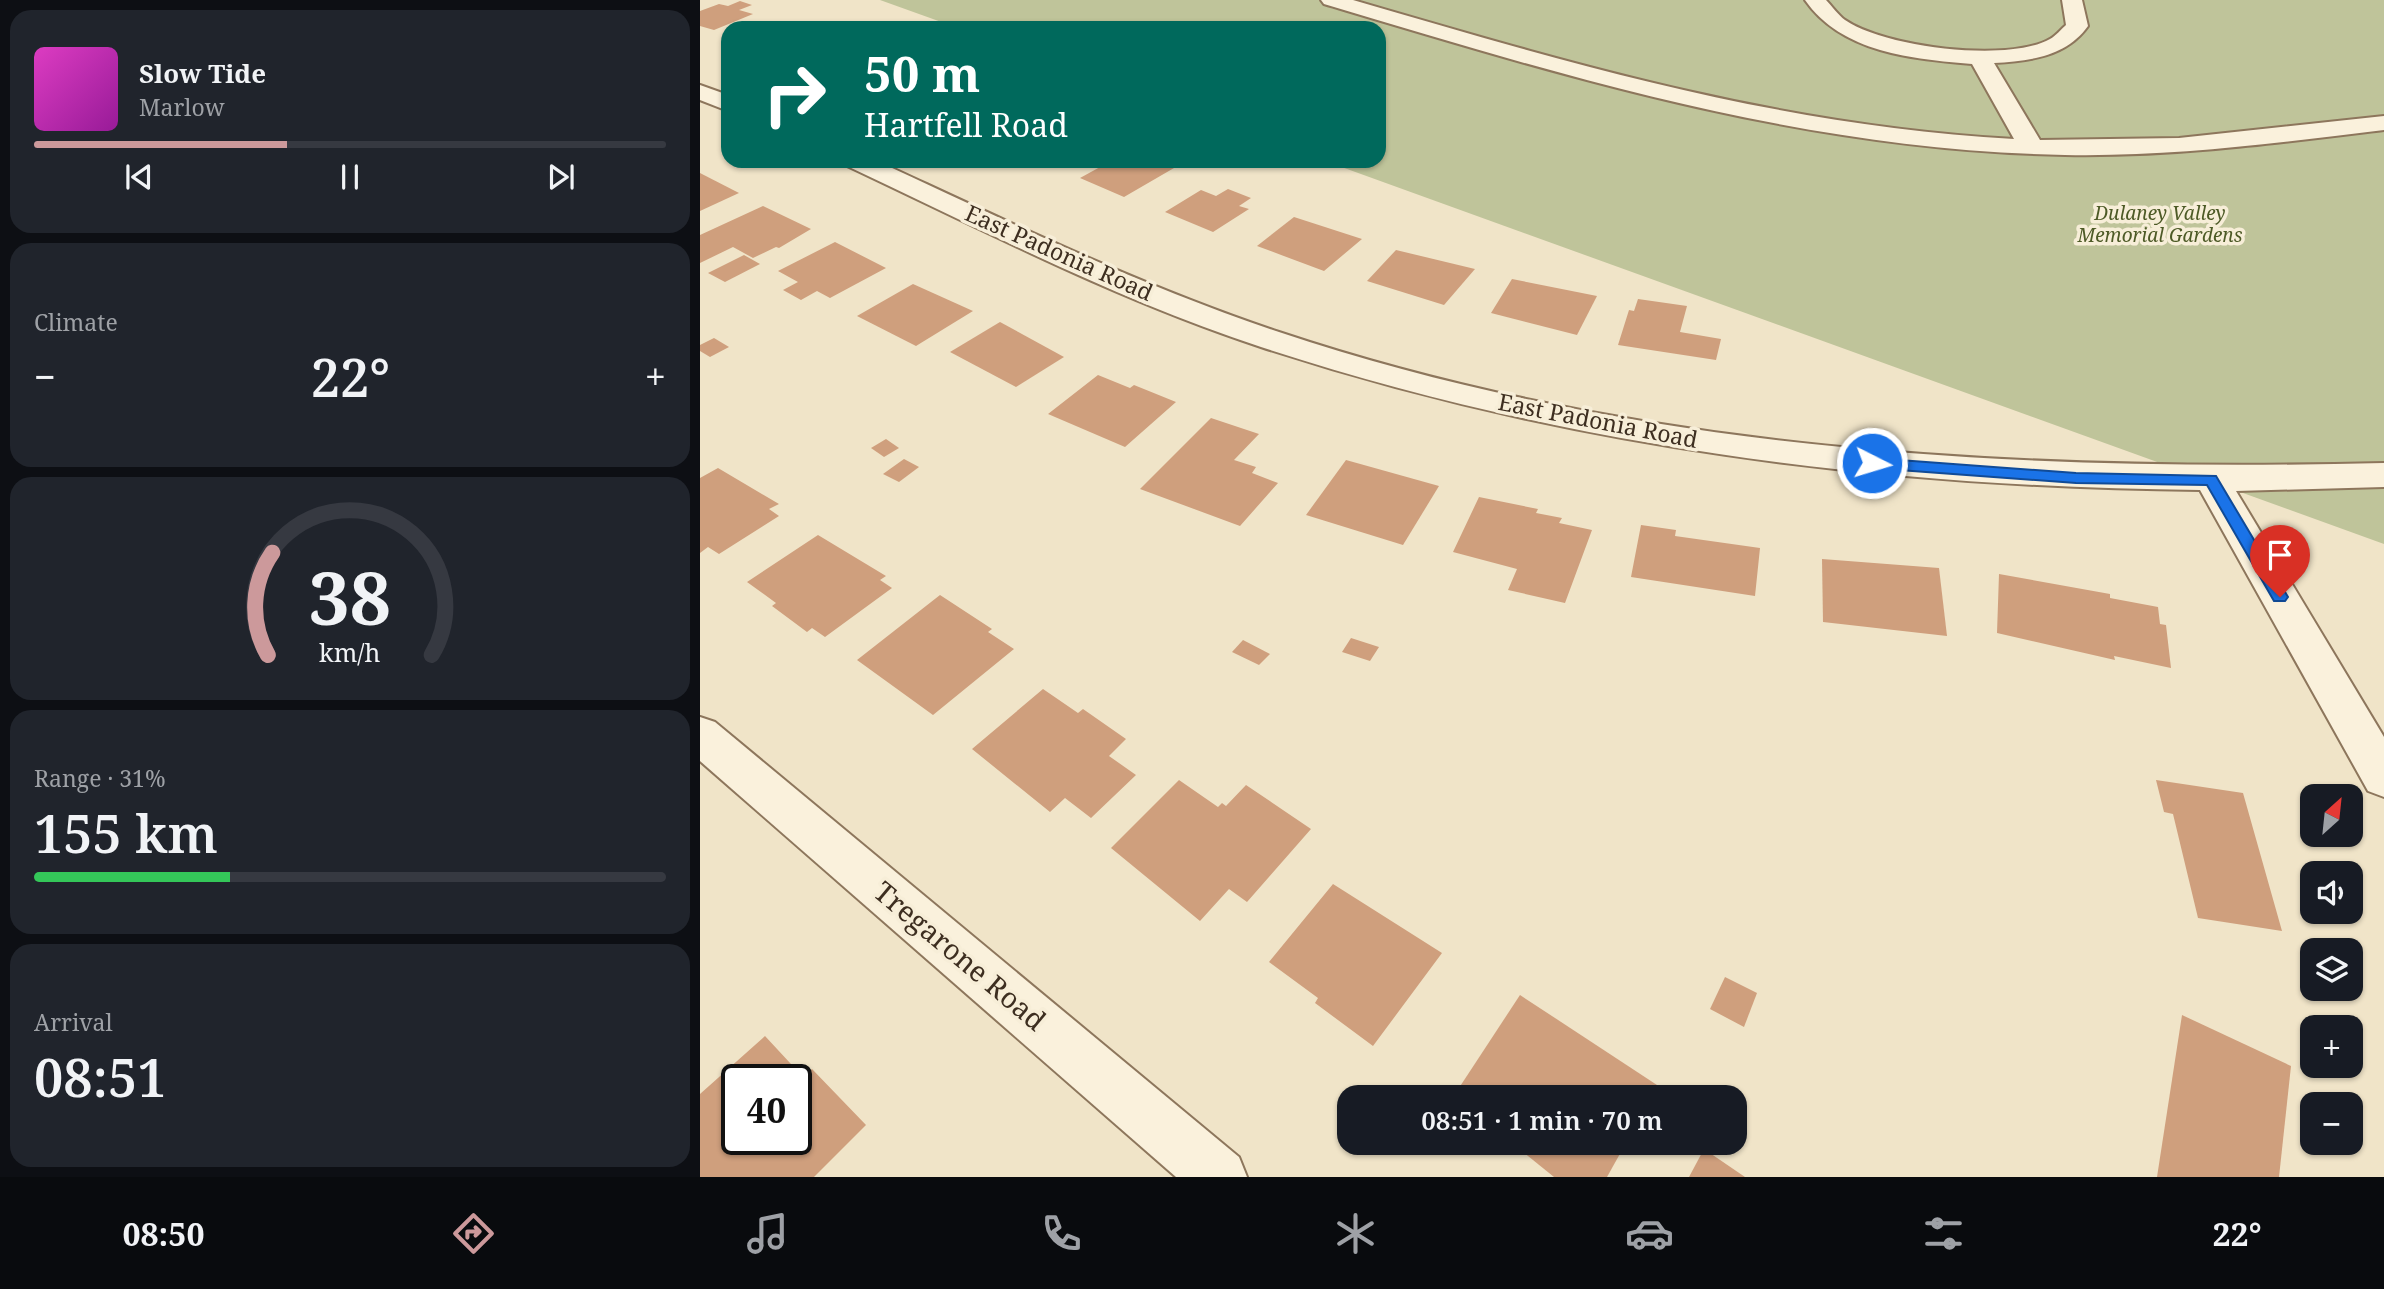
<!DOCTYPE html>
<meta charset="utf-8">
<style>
:root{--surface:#171b24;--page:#20242c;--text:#f1f3f6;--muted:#9ea1a6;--line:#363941;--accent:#cc999b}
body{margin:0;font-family:"Noto Serif",serif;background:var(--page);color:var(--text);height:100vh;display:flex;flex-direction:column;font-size:26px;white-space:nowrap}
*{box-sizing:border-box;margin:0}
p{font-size:23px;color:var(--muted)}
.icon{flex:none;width:38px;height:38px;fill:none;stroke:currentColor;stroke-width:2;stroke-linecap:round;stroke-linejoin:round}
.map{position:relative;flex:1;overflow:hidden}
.details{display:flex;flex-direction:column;gap:10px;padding:10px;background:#0d0f14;width:700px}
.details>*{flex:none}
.hud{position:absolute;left:21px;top:21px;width:665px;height:147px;border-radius:21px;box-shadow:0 2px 5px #0004;background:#00695c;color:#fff;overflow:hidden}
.needle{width:46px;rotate:27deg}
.controls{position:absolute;left:1600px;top:784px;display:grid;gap:14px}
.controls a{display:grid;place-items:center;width:63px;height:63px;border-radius:14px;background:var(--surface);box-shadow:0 2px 5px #0004;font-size:35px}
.speed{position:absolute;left:21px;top:1064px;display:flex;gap:14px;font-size:35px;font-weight:700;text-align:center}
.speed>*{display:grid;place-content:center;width:91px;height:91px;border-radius:50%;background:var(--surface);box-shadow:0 2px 5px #0004;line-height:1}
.speed .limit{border:4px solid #111;border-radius:10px;background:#fff;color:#111}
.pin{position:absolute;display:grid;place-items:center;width:60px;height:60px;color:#fff;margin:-72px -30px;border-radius:50% 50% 50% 0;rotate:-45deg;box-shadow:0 0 7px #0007}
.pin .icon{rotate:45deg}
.me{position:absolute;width:77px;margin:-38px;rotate:95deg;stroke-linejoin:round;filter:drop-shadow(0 0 5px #0008)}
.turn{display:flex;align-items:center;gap:24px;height:147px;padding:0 28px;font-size:32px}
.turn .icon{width:91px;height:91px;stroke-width:2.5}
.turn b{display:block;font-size:49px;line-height:60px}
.big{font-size:52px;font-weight:600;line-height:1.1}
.details .tile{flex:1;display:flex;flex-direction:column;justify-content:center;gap:10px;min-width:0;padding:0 24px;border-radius:21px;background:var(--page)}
.details .dial{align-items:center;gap:0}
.dial svg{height:182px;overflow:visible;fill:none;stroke:var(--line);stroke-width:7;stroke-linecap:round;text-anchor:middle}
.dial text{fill:var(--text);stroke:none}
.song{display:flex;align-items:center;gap:21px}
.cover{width:84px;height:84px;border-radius:10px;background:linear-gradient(135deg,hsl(310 70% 55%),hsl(300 70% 35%))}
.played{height:7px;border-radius:4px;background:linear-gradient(90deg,var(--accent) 40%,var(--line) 40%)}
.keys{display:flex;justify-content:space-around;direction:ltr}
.heat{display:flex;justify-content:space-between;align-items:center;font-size:38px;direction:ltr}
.charge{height:10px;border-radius:5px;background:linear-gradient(90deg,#34c759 31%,var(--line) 0)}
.trip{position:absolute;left:637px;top:1085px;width:410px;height:70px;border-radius:21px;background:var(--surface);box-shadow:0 2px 5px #0004;font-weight:600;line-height:70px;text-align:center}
.menu{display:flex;height:112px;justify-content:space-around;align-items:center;background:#090b0e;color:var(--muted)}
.menu .icon{width:49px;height:49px}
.menu .selected{color:var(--accent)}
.menu b{font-size:32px;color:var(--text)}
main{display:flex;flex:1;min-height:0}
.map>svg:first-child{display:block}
.cemetery{fill:#bfc49a}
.building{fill:#cf9f7d;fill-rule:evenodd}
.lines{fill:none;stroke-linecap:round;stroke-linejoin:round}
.minor-casing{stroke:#8d765c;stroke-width:4}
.minor{fill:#faf1dc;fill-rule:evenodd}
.route{fill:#1a73e8;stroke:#114b97;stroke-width:2}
.labels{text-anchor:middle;stroke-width:7;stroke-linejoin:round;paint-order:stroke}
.far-park-label{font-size:19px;font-style:italic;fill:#4d5a26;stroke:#f7eed8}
.street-label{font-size:23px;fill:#3d2e20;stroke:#f7eed8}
.near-street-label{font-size:28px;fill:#3d2e20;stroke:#f7eed8}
</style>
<main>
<section class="details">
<div class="tile">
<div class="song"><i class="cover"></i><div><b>Slow Tide</b><p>Marlow</p></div></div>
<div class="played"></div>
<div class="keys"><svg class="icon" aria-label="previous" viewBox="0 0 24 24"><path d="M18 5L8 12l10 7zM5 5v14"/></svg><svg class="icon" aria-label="pause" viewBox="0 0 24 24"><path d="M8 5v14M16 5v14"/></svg><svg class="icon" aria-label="next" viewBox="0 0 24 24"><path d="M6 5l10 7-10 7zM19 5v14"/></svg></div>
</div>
<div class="tile"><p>Climate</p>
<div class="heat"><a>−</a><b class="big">22°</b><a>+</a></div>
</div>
<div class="tile dial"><svg viewBox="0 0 100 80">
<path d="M14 69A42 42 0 1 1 86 69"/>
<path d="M14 69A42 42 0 0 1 16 24" stroke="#cc999b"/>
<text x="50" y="56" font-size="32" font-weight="700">38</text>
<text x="50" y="72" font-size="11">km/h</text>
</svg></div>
<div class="tile"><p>Range · 31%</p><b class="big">155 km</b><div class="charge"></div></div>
<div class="tile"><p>Arrival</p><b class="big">08:51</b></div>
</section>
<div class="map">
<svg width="1684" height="1177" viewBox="0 0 1684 1177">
<rect width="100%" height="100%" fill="#f0e4c8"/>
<polygon class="cemetery" points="180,0 1684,0 1684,544 625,161 679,161 679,28 258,28"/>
<g class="building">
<polygon points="40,1 52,5 39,10 53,14 14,30 0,26 0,11 19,4 28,6"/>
<polygon points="80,22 98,27 98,28 65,28"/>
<polygon points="411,161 432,164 456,161 474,168 424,197 380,178"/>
<polygon points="0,173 39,193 0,211"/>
<polygon points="528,189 551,198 539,206 549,209 513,232 465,212 501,190 516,196"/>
<polygon points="63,206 111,229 79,248 76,247 53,258 33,247 0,263 0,235"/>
<polygon points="594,217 662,239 624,271 557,246"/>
<polygon points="135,242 186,268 130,298 117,291 101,300 83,290 98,282 78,271"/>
<polygon points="696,250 775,269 744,305 667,281"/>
<polygon points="44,255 60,264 25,282 8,273"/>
<polygon points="812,279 897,296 877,335 791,313"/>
<polygon points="213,284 273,311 216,346 157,316"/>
<polygon points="938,299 987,306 980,332 1021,339 1016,360 918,345 929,310 934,311"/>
<polygon points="300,322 364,357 316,387 250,352"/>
<polygon points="14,338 29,347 10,357 0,351 0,345"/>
<polygon points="398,375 430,388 434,385 476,402 425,447 348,414"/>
<polygon points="511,418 559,434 534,460 556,467 552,473 578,483 540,526 440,489"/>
<polygon points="186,439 199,448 184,457 171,448"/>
<polygon points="204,459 219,467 199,482 183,474"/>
<polygon points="646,460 739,486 703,545 606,515"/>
<polygon points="18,468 79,504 69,509 79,516 19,554 8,547 0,553 0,478"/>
<polygon points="779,497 838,509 836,513 862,518 859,523 892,530 865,603 808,590 817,569 753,552"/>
<polygon points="941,525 976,530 975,536 1060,548 1055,596 931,577"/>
<polygon points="118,535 186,576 180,580 192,588 125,637 112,628 107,632 72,606 76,603 47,582"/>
<polygon points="1122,559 1239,568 1247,636 1123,622"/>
<polygon points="1299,574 1410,594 1410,598 1458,607 1460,624 1466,625 1471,668 1414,656 1415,660 1297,633"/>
<polygon points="240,595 292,629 288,632 314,649 233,715 157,660"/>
<polygon points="651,638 679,647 670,661 642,652"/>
<polygon points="543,640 570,654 559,665 532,652"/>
<polygon points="343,689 378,713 383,709 426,739 409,756 436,775 391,818 365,798 350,812 272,749"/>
<polygon points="479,780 518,807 522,803 526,806 546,785 611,829 547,902 529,889 500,921 411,848"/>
<polygon points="1456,780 1543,793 1582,931 1498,918 1473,814 1464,812"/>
<polygon points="633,884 742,953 673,1046 615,1003 618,998 569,962"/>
<polygon points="1025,977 1057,993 1044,1027 1010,1009"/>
<polygon points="820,995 957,1085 950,1097 760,1097 755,1094"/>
<polygon points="1482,1015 1591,1066 1579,1177 1457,1177"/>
<path d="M65,1036l38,41 9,-8 54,56 -52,52h-114v-83zM37,1080h59v59h-59z"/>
<polygon points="812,1143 926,1143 907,1177 854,1177"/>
<polygon points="1004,1149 1045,1177 989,1177"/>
</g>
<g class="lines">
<defs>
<g id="minor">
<path d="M621,0h32c223,65 427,126 661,139l-42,-75c-59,-5 -130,-11 -167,-64h21c6,6 12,15 19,20 39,27 163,43 205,19 6,-3 11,-10 16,-14l-4,-25h20l6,26c-22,31 -59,35 -94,37l46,77 139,-2 205,-22v14c-106,13 -212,27 -319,25 -261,-5 -494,-77 -741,-151z"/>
<polygon points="0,85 28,95 28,111 0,100"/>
<path d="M143,161h34c132,61 264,125 402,171 357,119 732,140 1105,131v24l-148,4 148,246v60l-16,-6 -168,-301c-320,-3 -634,-43 -939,-143 -143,-47 -278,-117 -414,-181z"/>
<polygon points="0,717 15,722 539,1157 547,1177 476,1177 0,761"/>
</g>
</defs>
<use href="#minor" class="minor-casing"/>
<use href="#minor" class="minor"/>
</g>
<polygon class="route" points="1172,458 1376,473 1516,476 1588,597 1585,601 1574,601 1507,485 1376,483 1172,468 1165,463"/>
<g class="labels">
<g class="far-park-label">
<text x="1460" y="220">Dulaney Valley<tspan x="1460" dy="22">Memorial Gardens</tspan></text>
</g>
<g class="street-label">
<text transform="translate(359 253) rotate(24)" y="8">East Padonia Road</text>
<text transform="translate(898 421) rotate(11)" y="8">East Padonia Road</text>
</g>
<g class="near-street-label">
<text transform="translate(260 956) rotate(40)" y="10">Tregarone Road</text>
</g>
</g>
</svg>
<div class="controls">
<a><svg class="needle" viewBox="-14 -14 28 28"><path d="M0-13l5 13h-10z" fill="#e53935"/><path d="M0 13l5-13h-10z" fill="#9ea1a6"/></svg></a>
<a><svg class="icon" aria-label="sound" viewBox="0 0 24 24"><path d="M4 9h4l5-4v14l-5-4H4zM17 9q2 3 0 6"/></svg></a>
<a><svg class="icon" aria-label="layers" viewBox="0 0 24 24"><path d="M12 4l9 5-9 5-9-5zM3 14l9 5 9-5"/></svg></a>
<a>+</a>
<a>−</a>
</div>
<div class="speed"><div class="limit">40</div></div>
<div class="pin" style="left:1580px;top:597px;background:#d93025"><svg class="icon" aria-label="arrive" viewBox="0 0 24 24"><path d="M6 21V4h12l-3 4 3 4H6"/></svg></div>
<svg class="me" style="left:1172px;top:463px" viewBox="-20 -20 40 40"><circle r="17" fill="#1a73e8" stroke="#fff" stroke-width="3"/><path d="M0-11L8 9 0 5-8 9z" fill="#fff"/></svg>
<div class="trip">08:51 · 1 min · 70 m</div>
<div class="hud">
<div class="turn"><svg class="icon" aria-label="right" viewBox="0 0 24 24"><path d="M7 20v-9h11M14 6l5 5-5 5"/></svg><div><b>50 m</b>Hartfell Road</div></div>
</div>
</div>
</main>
<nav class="menu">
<b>08:50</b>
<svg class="icon selected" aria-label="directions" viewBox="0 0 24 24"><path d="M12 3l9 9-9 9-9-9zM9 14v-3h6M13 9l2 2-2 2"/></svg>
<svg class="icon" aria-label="music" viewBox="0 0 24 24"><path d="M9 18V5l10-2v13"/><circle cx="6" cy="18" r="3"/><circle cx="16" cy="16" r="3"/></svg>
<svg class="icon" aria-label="phone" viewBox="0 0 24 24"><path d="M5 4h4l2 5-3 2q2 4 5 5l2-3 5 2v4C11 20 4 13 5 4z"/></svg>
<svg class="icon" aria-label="climate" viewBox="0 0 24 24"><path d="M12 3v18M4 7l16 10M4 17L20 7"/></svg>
<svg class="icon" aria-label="car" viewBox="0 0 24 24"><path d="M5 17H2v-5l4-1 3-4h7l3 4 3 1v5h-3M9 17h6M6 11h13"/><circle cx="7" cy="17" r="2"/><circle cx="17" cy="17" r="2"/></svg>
<svg class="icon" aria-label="filters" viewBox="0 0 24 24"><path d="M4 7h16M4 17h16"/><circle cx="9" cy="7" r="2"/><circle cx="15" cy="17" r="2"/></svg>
<b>22°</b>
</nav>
